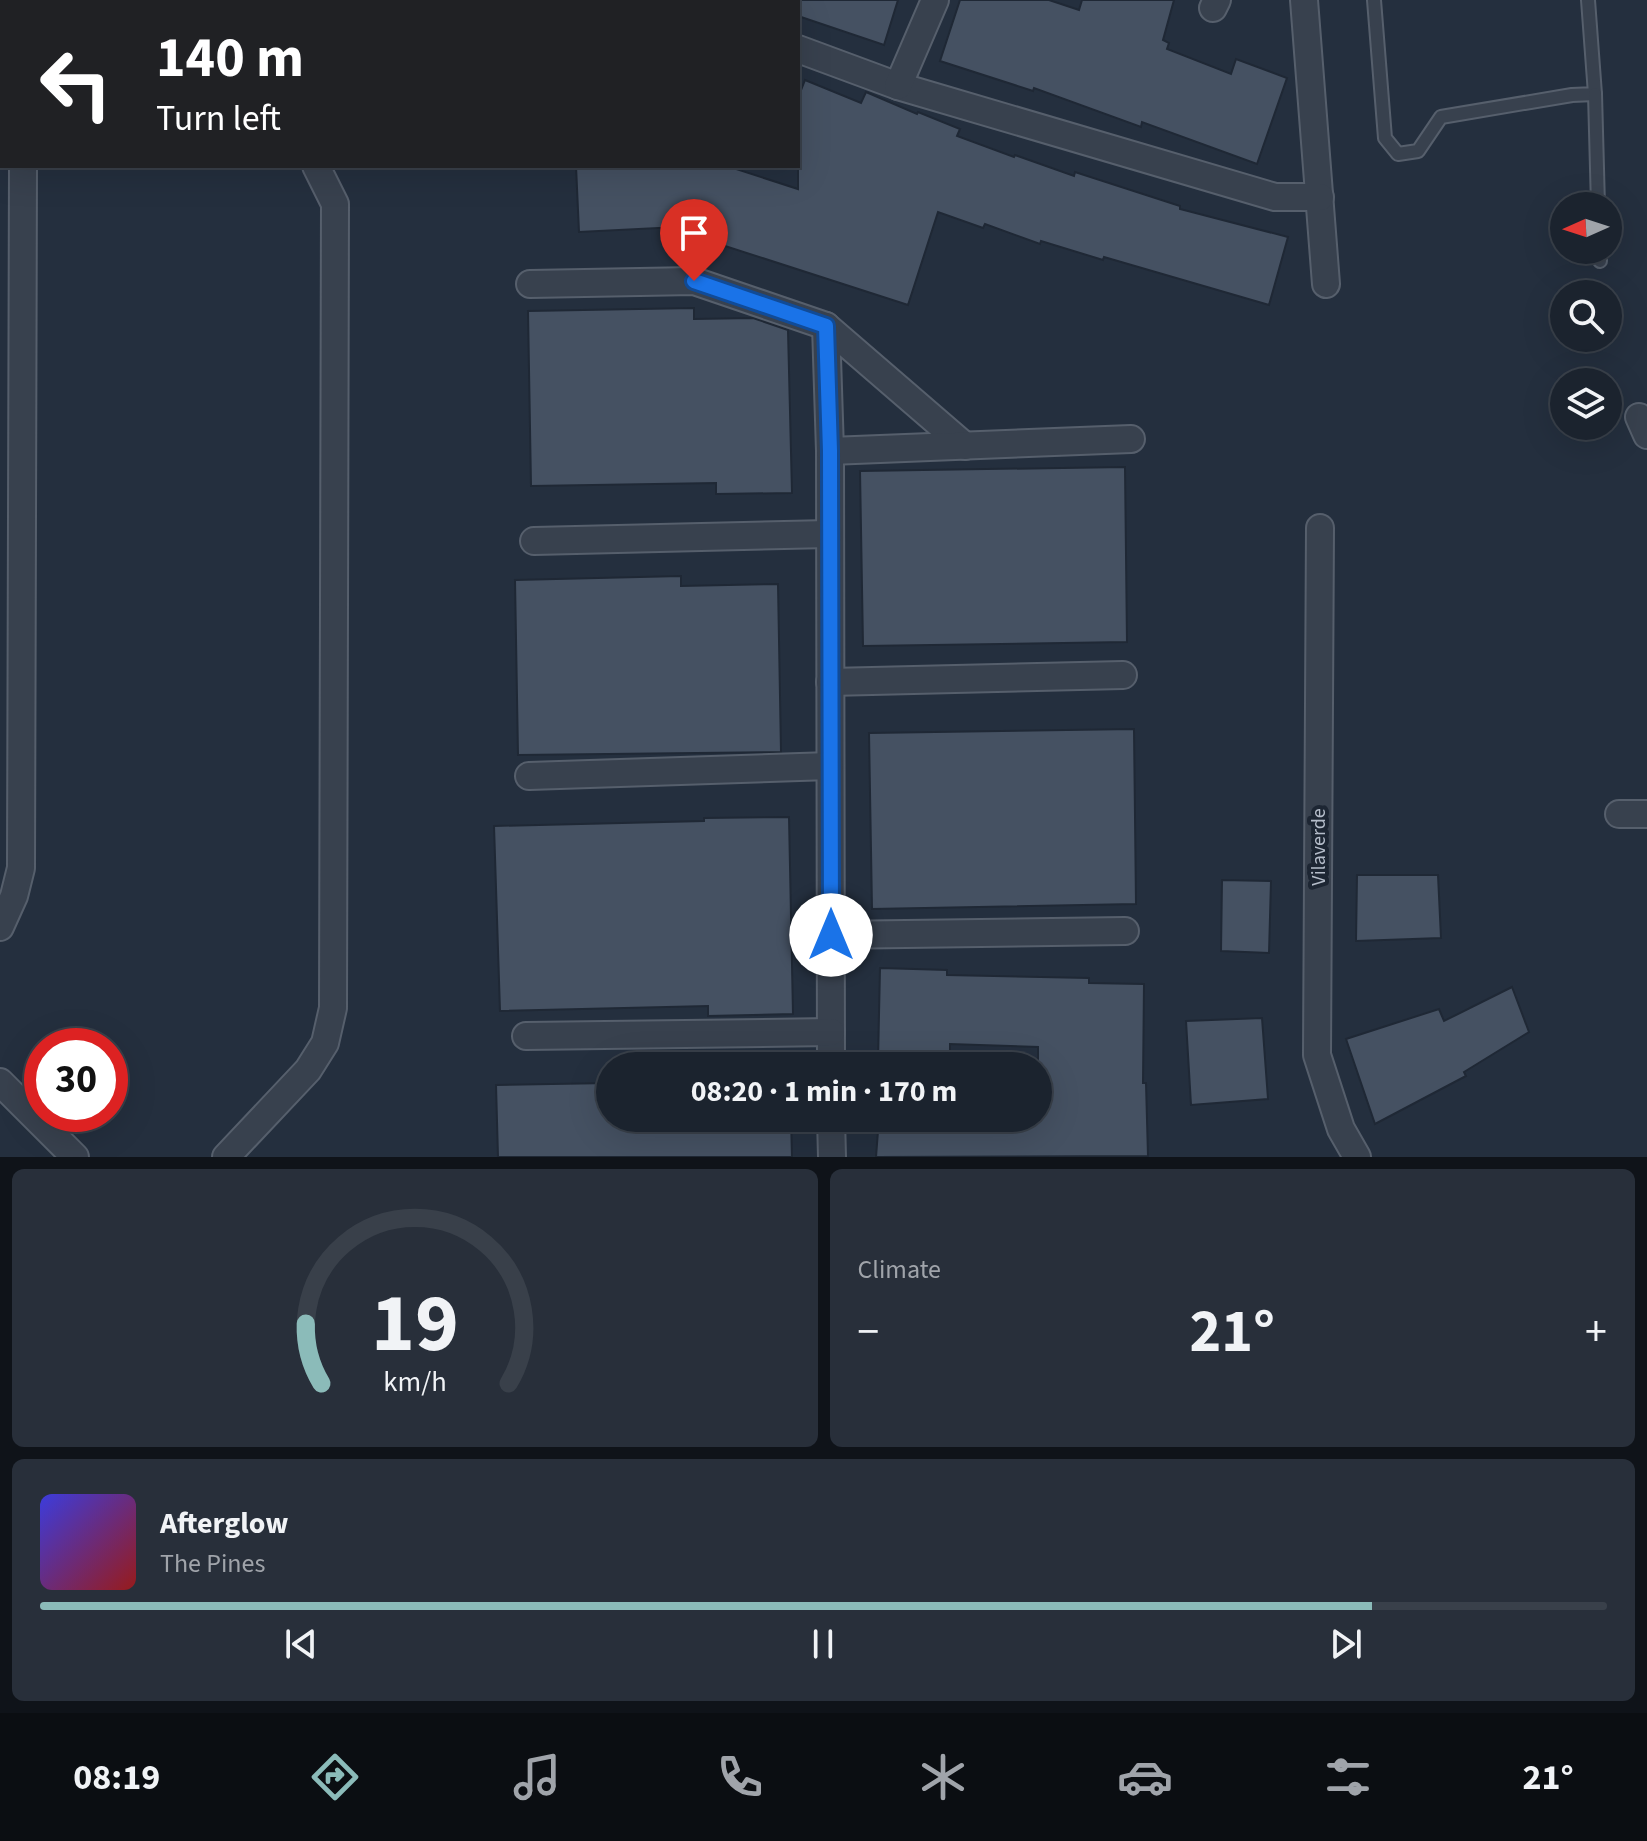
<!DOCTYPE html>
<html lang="en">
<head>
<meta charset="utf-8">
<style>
	body { margin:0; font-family:"Source Sans 3",sans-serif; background:#282f3a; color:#f1f3f6; height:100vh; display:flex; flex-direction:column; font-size:30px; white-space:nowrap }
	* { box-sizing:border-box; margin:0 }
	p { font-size:26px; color:#a0a4aa }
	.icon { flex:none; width:44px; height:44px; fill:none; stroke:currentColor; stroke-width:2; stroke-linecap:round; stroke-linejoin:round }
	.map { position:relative; height:1157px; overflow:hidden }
	.drawer { display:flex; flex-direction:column; gap:12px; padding:12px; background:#0f1319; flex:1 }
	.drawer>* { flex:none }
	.guide { position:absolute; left:0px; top:0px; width:800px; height:168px; box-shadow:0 8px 32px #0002,0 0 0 2px #39404a; background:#202124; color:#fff; overflow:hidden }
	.needle { width:52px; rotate:267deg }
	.fabs { position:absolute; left:1550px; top:192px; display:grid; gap:16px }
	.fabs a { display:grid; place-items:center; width:72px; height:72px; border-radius:50%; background:#1b232e; box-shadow:0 8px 32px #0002,0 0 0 2px #39404a; font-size:40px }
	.speed { position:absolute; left:24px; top:1028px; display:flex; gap:16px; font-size:40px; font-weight:700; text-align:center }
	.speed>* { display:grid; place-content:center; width:104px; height:104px; border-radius:50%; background:#1b232e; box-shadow:0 8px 32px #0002,0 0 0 2px #39404a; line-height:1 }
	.speed .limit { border:12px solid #d22; background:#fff; color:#111 }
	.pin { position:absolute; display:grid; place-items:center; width:68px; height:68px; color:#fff; margin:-82px -34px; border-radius:50% 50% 50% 0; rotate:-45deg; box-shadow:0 0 8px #0007 }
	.pin .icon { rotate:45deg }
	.me { position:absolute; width:88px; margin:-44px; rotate:0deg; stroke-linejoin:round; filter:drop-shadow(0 0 6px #0008) }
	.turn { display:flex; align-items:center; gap:28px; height:168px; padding:0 24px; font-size:36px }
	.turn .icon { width:104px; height:104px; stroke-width:2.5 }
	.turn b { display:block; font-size:56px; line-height:68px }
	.big { font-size:60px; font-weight:700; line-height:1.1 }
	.drawer .widget { flex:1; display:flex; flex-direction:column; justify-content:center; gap:12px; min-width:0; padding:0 28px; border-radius:12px; background:#282f3a }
	.drawer .dial { align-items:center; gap:0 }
	.dial svg { height:208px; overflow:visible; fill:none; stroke:#39404a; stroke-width:7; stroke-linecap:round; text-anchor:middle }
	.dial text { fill:#f1f3f6; stroke:none }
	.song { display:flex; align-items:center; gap:24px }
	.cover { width:96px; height:96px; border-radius:12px; background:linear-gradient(135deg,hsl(240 70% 55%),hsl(0 70% 35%)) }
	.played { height:8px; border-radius:4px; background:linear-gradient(90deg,#8bbbb9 85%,#39404a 85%) }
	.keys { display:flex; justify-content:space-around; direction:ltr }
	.heat { display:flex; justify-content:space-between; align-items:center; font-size:44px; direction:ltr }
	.drawer .tiles { flex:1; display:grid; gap:12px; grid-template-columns:1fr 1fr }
	.widget:last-child { grid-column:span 2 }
	.trip { position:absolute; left:596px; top:1052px; width:456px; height:80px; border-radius:40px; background:#1b232e; box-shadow:0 8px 32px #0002,0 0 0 2px #39404a; font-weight:700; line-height:80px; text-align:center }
	.tab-bar { display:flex; height:128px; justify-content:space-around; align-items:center; background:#0b0e12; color:#a0a4aa }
	.tab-bar .icon { width:56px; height:56px }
	.tab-bar .selected { color:#8bbbb9 }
	.tab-bar b { font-size:36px; color:#f1f3f6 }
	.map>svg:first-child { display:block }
</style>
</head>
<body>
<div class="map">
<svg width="1647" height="1157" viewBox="0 0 1647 1157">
	<rect width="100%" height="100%" fill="#242f3e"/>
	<g fill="#455162" stroke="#1f2835" stroke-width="2">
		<path d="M763,0h135l-14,45 -86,-29v-14h-35z"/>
		<path d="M960,0h89l30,10 3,-10h92l-11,40 6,3 -2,6 64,25 5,-15 51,19 -30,86 -115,-42 -1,5 -107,-39 -1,3 -93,-30z"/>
		<path d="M805,80l56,23 5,-11 51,22 1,-2 42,17 -3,7 57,21 1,-2 59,21 1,-4 105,34v3l108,28 -19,68 -165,-48 -1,3 -62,-19 -1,3 -55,-20 -2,4 -45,-16 -30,93 -214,-69 3,-10 -118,6 -3,-66h151l71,23v-91z"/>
		<path d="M694,308v11l59,-1 35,12 4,163 -76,1v-11l-185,3 -3,-175z"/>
		<path d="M1125,467l2,175 -264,4 -3,-175z"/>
		<path d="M681,576v10l97,-2 3,168 -263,3 -3,-175z"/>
		<path d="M1134,729l2,175 -264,5 -3,-176z"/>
		<path d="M789,817l4,197 -85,2v-10l-208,5 -6,-185 210,-5v-3z"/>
		<path d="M1357,875h81l3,63 -85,3z"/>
		<path d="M1222,880l49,1 -2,72 -48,-2z"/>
		<path d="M880,968l67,2v5l142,3v5l55,1 -1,99h3l2,73 -272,1 3,-39h159v-71l-88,-3v19l-72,-2z"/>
		<path d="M1512,987l17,45 -65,40 2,4 -91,48 -29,-85 93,-30 5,12z"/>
		<path d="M1262,1018l6,81 -77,6 -5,-84z"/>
		<path d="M610,1083v35h181l1,39h-294l-2,-72z"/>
	</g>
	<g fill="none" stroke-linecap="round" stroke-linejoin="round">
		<g stroke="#565f6c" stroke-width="16">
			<g id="service">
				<path d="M1374,0l11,138 13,16 20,-3 23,-34 131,-22 23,-1 -7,-94"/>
				<path d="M1595,94l3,112"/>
				<path d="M1599,250l1,11"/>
			</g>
		</g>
		<g stroke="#565f6c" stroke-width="30">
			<g id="minor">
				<path d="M667,0l5,2"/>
				<path d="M1304,0l22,284"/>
				<path d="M1213,8l4,-8"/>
				<path d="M0,15h2"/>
				<path d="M798,49l100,37 377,111h45"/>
				<path d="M898,86l37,-86"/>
				<path d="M530,284l164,-3 132,45 139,120"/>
				<path d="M826,326l4,125 1,615"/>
				<path d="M1639,417l8,18"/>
				<path d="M830,451l301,-12"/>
				<path d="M1320,528l-3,527 24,74 16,28"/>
				<path d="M534,541l295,-7"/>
				<path d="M830,682l293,-7"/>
				<path d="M529,776l301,-10"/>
				<path d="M1619,814h28"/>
				<path d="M0,927l14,-31 7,-28 2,-702"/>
				<path d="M831,935l294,-4"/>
				<path d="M526,1036l305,-4"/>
				<path d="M0,1082l75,75"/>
				<path d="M831,1118l1,39"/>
				<path d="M226,1157l82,-87 17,-27 8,-35 2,-804 -19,-38"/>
			</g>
		</g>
		<use href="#service" stroke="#38414e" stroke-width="12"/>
		<use href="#minor" stroke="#38414e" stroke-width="26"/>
	</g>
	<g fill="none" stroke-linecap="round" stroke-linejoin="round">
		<g stroke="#114b97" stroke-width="20">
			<path id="route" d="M694,281l132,45 4,125 1,484"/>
		</g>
		<use href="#route" stroke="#1a73e8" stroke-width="14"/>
	</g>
	<g text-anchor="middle" stroke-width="8" stroke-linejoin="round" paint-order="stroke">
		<g font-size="20" fill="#b4bcc9" stroke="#1d2633">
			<text transform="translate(1318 847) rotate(-90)" y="7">Vilaverde</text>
		</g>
	</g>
</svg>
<div class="fabs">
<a><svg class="needle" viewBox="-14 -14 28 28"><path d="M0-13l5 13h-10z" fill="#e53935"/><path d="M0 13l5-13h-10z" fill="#a0a4aa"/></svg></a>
<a><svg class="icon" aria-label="search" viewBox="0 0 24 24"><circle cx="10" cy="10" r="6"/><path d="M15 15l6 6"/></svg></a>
<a><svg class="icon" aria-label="layers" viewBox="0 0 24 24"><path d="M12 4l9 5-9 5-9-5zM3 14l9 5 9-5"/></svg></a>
</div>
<div class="speed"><div class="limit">30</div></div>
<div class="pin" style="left:694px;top:281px;background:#d93025"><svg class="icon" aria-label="arrive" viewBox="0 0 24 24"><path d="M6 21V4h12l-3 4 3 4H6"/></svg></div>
<svg class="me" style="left:831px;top:935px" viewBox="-20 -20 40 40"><circle r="19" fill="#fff"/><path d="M0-13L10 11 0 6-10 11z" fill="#1a73e8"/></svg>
<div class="trip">08:20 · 1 min · 170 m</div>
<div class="guide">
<div class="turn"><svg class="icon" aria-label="left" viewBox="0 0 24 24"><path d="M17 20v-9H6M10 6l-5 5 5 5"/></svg><div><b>140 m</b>Turn left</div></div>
</div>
</div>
<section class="drawer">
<div class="tiles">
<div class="widget dial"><svg viewBox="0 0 100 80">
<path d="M14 69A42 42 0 1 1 86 69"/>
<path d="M14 69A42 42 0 0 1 8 46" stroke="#8bbbb9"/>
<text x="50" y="56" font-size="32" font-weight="700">19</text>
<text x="50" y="72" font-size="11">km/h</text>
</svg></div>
<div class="widget"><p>Climate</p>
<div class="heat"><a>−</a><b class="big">21°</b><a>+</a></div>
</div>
<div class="widget">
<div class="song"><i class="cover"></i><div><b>Afterglow</b><p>The Pines</p></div></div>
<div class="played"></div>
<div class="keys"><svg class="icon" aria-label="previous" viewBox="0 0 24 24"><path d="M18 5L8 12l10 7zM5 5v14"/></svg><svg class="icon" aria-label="pause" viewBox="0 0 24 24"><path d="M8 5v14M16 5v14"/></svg><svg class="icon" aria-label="next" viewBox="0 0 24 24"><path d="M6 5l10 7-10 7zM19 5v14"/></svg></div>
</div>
</div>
</section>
<nav class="tab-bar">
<b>08:19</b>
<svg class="icon selected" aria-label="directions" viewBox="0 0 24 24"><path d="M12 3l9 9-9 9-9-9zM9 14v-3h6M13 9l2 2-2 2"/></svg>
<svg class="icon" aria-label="music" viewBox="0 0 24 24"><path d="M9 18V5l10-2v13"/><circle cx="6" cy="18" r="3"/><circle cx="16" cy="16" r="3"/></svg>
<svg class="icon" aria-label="phone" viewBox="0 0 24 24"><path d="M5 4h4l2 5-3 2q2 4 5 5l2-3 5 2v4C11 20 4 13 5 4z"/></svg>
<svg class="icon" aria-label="climate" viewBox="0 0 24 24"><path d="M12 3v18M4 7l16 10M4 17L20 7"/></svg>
<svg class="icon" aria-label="car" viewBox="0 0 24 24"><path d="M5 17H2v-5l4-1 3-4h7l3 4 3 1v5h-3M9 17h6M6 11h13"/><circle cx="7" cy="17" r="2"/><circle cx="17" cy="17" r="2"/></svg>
<svg class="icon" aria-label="filters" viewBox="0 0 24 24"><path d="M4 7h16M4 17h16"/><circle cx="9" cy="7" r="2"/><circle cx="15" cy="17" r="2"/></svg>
<b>21°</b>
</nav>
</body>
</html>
